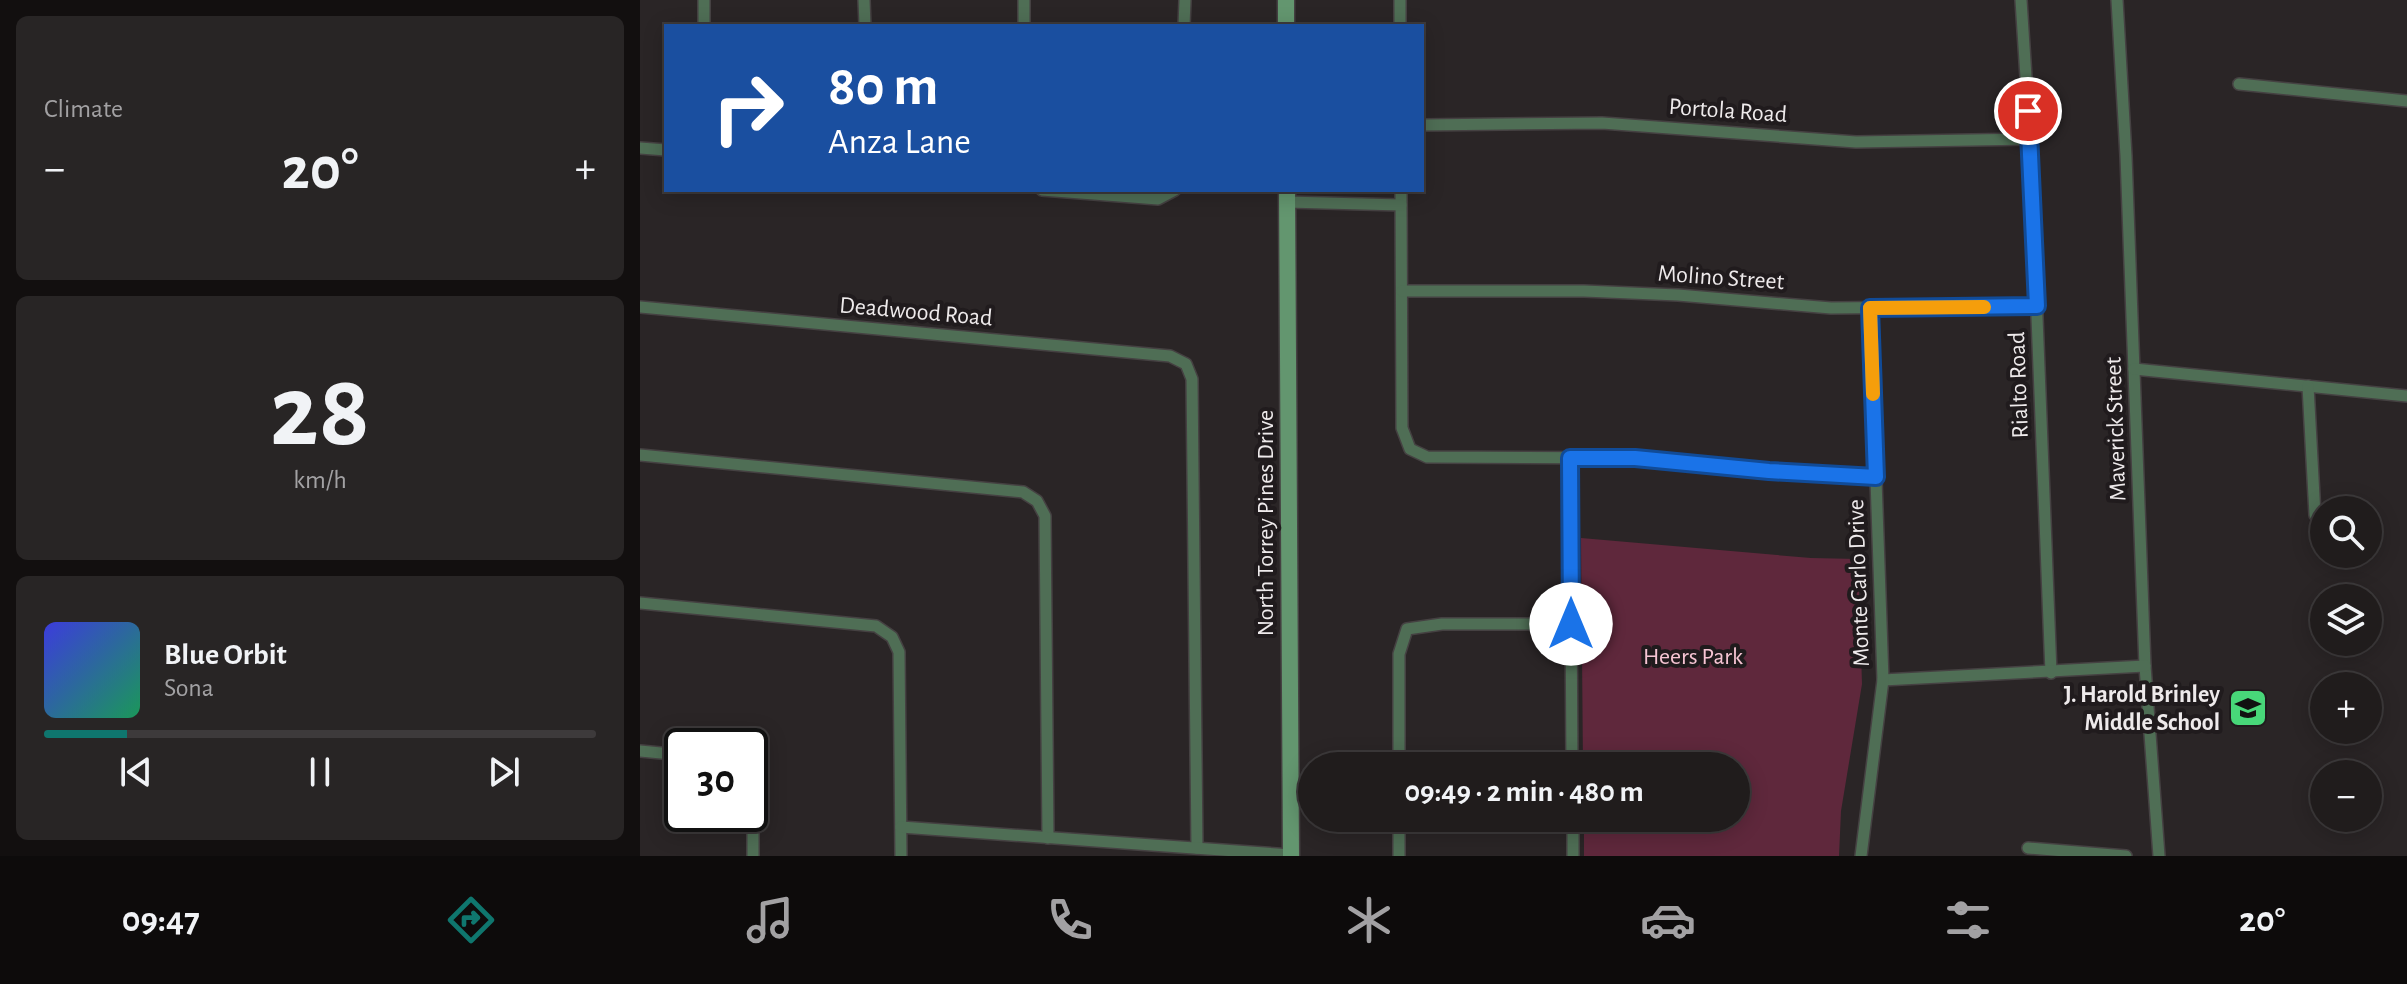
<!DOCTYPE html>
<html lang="en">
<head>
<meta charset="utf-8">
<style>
	body { margin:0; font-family:"Alegreya Sans",sans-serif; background:#282525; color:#f1f3f6; height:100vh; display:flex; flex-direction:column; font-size:30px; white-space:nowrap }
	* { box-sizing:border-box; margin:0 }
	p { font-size:26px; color:#a2a1a3 }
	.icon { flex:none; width:44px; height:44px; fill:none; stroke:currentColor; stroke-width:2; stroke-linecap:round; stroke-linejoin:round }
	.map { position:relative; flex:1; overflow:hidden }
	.sheet { display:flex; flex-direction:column; gap:16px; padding:16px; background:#120f0f; width:640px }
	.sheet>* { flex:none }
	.guide { position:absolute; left:24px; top:24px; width:760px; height:168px; border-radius:0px; box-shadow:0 4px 20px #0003,0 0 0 2px #3d3a3b; background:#1a4fa0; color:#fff; overflow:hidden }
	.tools { position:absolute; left:1670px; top:496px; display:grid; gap:16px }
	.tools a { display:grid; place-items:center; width:72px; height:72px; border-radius:50%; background:#201c1c; box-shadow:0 4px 20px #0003,0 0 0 2px #3d3a3b; font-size:40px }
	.speed { position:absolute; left:24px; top:728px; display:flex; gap:16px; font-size:40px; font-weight:700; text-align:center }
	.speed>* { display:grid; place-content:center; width:104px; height:104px; border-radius:50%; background:#201c1c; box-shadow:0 4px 20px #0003,0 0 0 2px #3d3a3b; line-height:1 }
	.speed .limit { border:4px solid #111; border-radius:12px; background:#fff; color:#111 }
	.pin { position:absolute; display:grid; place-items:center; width:68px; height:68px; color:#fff; margin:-34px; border:4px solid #fff; border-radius:50%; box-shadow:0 2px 8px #0007 }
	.me { position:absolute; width:88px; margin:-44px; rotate:0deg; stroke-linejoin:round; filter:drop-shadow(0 0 6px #0008) }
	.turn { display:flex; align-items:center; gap:28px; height:168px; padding:0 32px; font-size:36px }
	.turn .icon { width:104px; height:104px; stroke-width:2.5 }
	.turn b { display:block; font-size:56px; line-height:68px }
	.big { font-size:60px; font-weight:700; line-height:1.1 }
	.sheet .widget { flex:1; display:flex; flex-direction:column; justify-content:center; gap:12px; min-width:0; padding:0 28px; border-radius:12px; background:#282525 }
	.sheet .dial { align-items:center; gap:0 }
	.dial b { font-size:104px; line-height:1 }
	.song { display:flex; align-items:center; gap:24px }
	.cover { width:96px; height:96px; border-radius:12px; background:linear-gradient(135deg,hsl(240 70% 55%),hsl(150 70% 35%)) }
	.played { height:8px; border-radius:4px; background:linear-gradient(90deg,#0f766e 15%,#3d3a3b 15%) }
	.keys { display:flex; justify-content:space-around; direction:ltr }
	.heat { display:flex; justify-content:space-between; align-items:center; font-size:44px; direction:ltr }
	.trip { position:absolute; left:658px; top:752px; width:452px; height:80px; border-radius:40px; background:#201c1c; box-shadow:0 4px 20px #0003,0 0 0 2px #3d3a3b; font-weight:700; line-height:80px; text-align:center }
	.tabs { display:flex; height:128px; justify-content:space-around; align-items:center; background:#0d0b0b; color:#a2a1a3 }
	.tabs .icon { width:56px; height:56px }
	.tabs .on { color:#0f766e }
	.tabs b { font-size:36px; color:#f1f3f6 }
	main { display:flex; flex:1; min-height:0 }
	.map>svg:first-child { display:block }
</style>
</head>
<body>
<main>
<section class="sheet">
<div class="widget"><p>Climate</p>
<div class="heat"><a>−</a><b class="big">20°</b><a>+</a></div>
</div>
<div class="widget dial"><b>28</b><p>km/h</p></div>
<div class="widget">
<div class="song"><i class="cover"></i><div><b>Blue Orbit</b><p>Sona</p></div></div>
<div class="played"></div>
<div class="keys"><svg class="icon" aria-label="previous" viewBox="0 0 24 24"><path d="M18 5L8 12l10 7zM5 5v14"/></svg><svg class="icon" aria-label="pause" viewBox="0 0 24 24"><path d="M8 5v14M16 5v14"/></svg><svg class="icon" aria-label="next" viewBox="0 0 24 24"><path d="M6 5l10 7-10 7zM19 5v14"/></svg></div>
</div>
</section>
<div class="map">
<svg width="1767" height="856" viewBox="0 0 1767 856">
	<rect width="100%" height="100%" fill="#2a2526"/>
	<path fill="#5f283c" d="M941,538l230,20 47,1 4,125 -21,127 -2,45h-255v-38h152v-52h-153z"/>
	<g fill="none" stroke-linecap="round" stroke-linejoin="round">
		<g stroke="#454142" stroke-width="14">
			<g id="minor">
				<path d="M64,0v26"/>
				<path d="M224,0l1,26"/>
				<path d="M384,0v26"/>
				<path d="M760,0v26"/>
				<path d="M1381,0l9,139 21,534"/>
				<path d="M1477,0l9,156 19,510 14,190"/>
				<path d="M544,26l1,-26"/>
				<path d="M1599,84l168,17"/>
				<path d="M782,125l180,-2 254,19 174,-3"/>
				<path d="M0,148l26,2"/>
				<path d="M402,190l116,9 17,-9"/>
				<path d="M761,190l1,238 8,21 17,8 208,1 134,13 107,6"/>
				<path d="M647,202l114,3"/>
				<path d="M762,291h182l94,4 153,13 206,-2"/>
				<path d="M0,307l530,49 16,8 6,15 5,469"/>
				<path d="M1494,369l273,27"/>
				<path d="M1668,386l7,129"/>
				<path d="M0,455l383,37 14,9 8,15 3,322"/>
				<path d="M930,458l2,308"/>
				<path d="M0,603l236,23 16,11 7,15 2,204"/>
				<path d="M1243,680l262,-14"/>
				<path d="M0,751l42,4"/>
				<path d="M759,766v-112l8,-25 35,-5h129"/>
				<path d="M110,781l3,20v55"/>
				<path d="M759,818v38"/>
				<path d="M933,818v38"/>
				<path d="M261,827l390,28"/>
				<path d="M1388,848l98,8"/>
				<path d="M1221,856l22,-176 -13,-372"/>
			</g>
		</g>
		<g stroke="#454142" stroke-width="19">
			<g id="secondary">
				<path d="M646,0v26"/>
				<path d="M647,190l4,666"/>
			</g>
		</g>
		<use href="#minor" stroke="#4f6e55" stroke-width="11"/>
		<use href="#secondary" stroke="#63966f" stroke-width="16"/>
	</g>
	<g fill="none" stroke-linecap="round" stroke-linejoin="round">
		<g stroke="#114b97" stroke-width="20">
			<path id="route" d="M931,624l-1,-166h65l134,13 107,6 -6,-169 167,-2 -9,-195"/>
		</g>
		<use href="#route" stroke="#1a73e8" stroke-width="14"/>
		<path stroke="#f59e0b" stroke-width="14" d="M1233,394l-3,-86 114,-1"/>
	</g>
	<defs>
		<g id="school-square" transform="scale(2)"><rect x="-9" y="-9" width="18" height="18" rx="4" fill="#48d779" stroke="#201b1d"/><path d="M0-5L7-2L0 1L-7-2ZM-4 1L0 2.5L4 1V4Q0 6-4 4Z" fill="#111"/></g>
	</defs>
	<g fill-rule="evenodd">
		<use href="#school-square" x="1608" y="708"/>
	</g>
	<g text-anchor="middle" stroke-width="8" stroke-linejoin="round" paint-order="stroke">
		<g font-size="24" fill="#eeeaeb" stroke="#201b1d">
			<text transform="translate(1088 110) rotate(4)" y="8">Portola Road</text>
			<text transform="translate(1081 277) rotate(4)" y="8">Molino Street</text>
			<text transform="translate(276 311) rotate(5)" y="8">Deadwood Road</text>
			<text transform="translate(1378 385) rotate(-92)" y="8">Rialto Road</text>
			<text transform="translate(1475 429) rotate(-92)" y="8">Maverick Street</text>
			<text transform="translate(625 523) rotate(-90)" y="8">North Torrey Pines Drive</text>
			<text transform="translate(1218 583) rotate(-92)" y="8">Monte Carlo Drive</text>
		</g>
		<g font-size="24" fill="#f7c5d4" stroke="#201b1d">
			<text x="1053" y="664">Heers Park</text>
		</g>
		<g font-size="24" font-weight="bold" fill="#eeeaeb" stroke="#201b1d" text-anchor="end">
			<text x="1580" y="702">J. Harold Brinley<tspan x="1580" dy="28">Middle School</tspan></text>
		</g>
	</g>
</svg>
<div class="tools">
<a><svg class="icon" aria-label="search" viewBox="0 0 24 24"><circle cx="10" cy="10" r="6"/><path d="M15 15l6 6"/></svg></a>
<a><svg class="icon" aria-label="layers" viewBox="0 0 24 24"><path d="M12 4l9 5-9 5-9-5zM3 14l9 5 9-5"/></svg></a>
<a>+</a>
<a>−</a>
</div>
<div class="speed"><div class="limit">30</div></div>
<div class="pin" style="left:1388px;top:111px;background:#d93025"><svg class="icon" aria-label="arrive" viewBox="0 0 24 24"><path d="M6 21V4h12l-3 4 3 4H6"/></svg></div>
<svg class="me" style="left:931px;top:624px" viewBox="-20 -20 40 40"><circle r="19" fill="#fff"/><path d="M0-13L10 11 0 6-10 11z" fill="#1a73e8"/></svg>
<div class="trip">09:49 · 2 min · 480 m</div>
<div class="guide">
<div class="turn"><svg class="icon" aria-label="right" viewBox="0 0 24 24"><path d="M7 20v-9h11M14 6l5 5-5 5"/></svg><div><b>80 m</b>Anza Lane</div></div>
</div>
</div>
</main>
<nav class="tabs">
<b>09:47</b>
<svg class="icon on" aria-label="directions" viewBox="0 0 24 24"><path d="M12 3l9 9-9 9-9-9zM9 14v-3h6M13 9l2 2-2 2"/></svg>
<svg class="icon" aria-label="music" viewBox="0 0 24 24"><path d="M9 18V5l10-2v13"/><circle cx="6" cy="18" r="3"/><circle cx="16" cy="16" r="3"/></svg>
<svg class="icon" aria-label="phone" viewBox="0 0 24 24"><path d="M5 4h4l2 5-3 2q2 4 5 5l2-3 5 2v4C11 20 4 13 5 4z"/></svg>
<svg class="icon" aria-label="climate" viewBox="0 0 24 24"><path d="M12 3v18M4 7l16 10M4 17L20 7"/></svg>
<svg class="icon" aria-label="car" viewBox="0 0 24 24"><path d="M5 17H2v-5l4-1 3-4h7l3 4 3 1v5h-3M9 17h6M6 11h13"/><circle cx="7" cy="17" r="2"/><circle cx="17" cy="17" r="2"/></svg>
<svg class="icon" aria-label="filters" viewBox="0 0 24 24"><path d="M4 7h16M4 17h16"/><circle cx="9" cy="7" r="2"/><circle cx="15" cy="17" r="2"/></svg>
<b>20°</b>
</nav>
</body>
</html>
